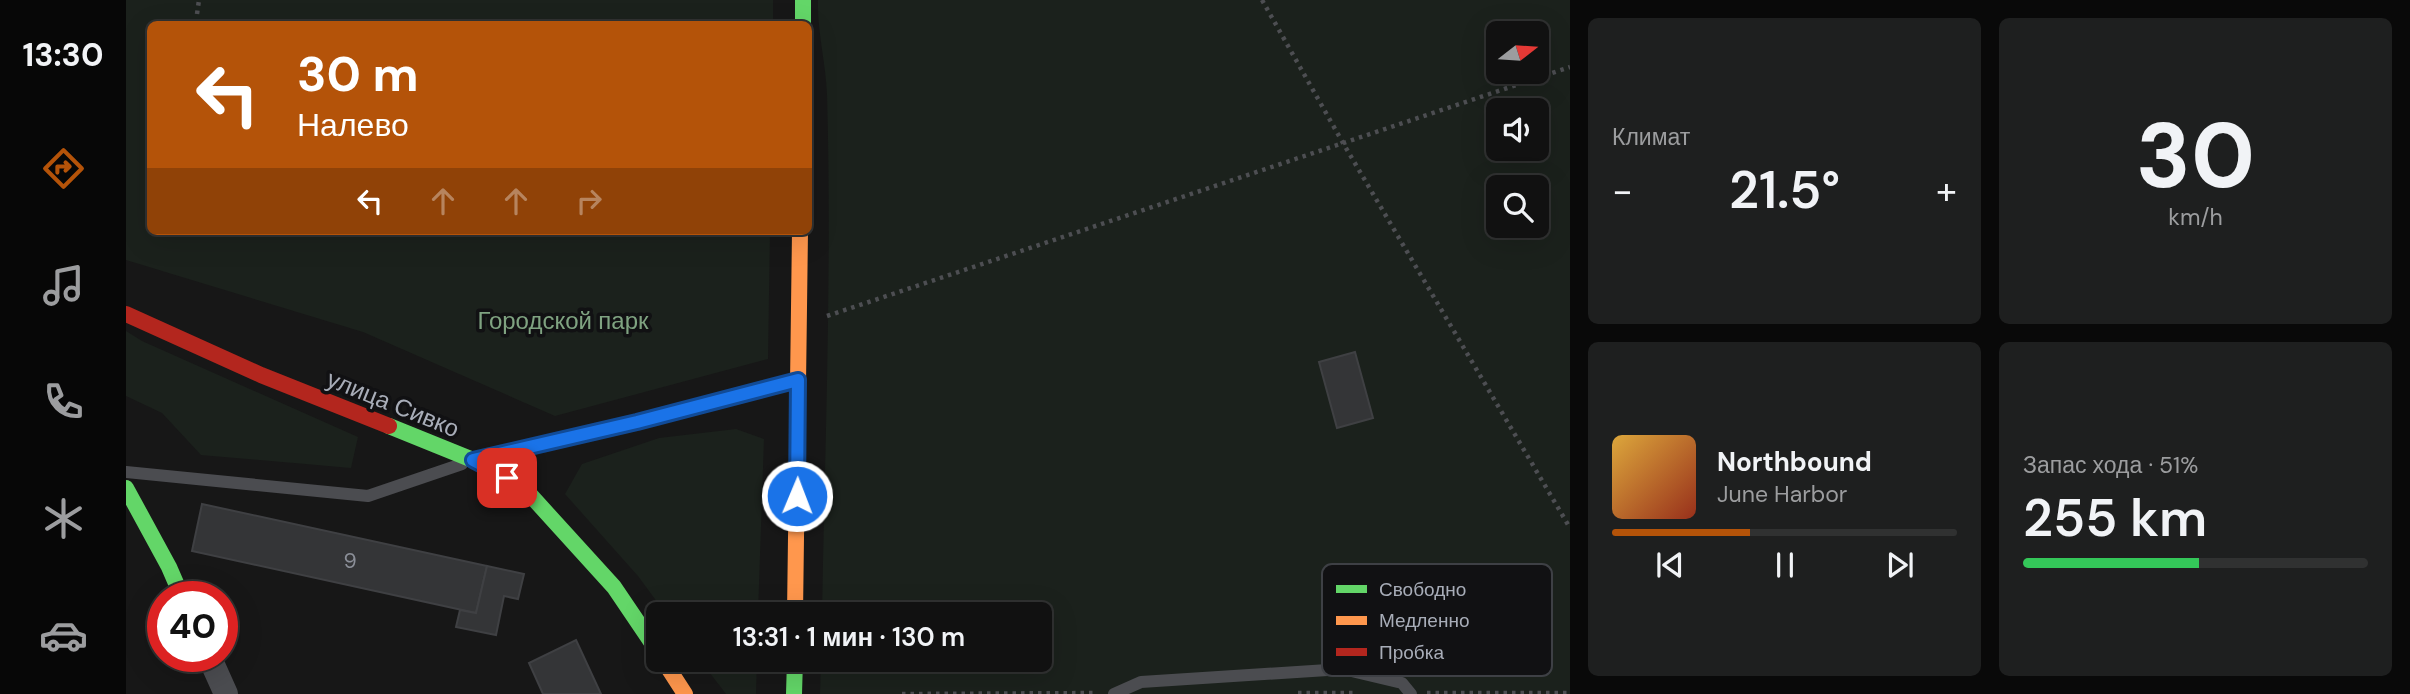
<!DOCTYPE html>
<html lang="ru">
<head>
<meta charset="utf-8">
<style>
	body { margin:0; font-family:"DM Sans",sans-serif; background:#1e1f1f; color:#f1f3f6; height:100vh; display:flex; flex-direction:column; font-size:26px; white-space:nowrap }
	* { box-sizing:border-box; margin:0 }
	p { font-size:23px; color:#9c9d9f }
	.icon { flex:none; width:38px; height:38px; fill:none; stroke:currentColor; stroke-width:2; stroke-linecap:round; stroke-linejoin:round }
	.map { position:relative; flex:1; overflow:hidden }
	.details { display:flex; flex-direction:column; gap:18px; padding:18px; background:#090909; width:840px }
	.details>* { flex:none }
	.guide { position:absolute; left:21px; top:21px; width:665px; height:214px; border-radius:10px; box-shadow:0 7px 28px #0002,0 0 0 2px #303131; background:#b45309; color:#fff; overflow:hidden }
	.needle { width:46px; rotate:73deg }
	.buttons { position:absolute; left:1360px; top:21px; display:grid; gap:14px }
	.buttons a { display:grid; place-items:center; width:63px; height:63px; border-radius:10px; background:#111; box-shadow:0 7px 28px #0002,0 0 0 2px #303131; font-size:35px }
	.speed { position:absolute; left:21px; top:581px; display:flex; gap:14px; font-size:35px; font-weight:700; text-align:center }
	.speed>* { display:grid; place-content:center; width:91px; height:91px; border-radius:50%; background:#111; box-shadow:0 7px 28px #0002,0 0 0 2px #303131; line-height:1 }
	.speed .limit { border:10px solid #d22; background:#fff; color:#111 }
	.pin { position:absolute; display:grid; place-items:center; width:60px; height:60px; color:#fff; margin:-30px; border-radius:14px; box-shadow:0 4px 10px #0006 }
	.me { position:absolute; width:77px; margin:-38px; rotate:1deg; stroke-linejoin:round; filter:drop-shadow(0 0 5px #0008) }
	.turn { display:flex; align-items:center; gap:24px; height:147px; padding:0 35px; font-size:32px }
	.turn .icon { width:91px; height:91px; stroke-width:2.5 }
	.turn b { display:block; font-size:49px; line-height:60px }
	.lanes { display:flex; align-items:center; height:66px; padding:0 35px; background:#0003; justify-content:center; gap:35px; direction:ltr }
	.lanes .off { opacity:.35 }
	.big { font-size:52px; font-weight:600; line-height:1.1 }
	.details .card { flex:1; display:flex; flex-direction:column; justify-content:center; gap:10px; min-width:0; padding:0 24px; border-radius:10px; background:#1e1f1f }
	.details .dial { align-items:center; gap:0 }
	.dial b { font-size:91px; line-height:1 }
	.song { display:flex; align-items:center; gap:21px }
	.cover { width:84px; height:84px; border-radius:10px; background:linear-gradient(135deg,hsl(40 70% 55%),hsl(10 70% 35%)) }
	.played { height:7px; border-radius:4px; background:linear-gradient(90deg,#b45309 40%,#303131 40%) }
	.keys { display:flex; justify-content:space-around; direction:ltr }
	.heat { display:flex; justify-content:space-between; align-items:center; font-size:38px; direction:ltr }
	.charge { height:10px; border-radius:5px; background:linear-gradient(90deg,#34c759 51%,#303131 0) }
	.details .tiles { flex:1; display:grid; gap:18px; grid-template-columns:repeat(2,1fr) }
	.trip { position:absolute; left:520px; top:602px; width:406px; height:70px; border-radius:10px; background:#111; box-shadow:0 7px 28px #0002,0 0 0 2px #303131; font-weight:600; line-height:70px; text-align:center }
	main { display:flex; flex:1; min-height:0 }
	.tabs { display:flex; flex-direction:column; width:126px; justify-content:space-around; align-items:center; background:#070707; color:#9c9d9f }
	.tabs .icon { width:49px; height:49px }
	.tabs .on { color:#b45309 }
	.tabs b { font-size:32px; color:#f1f3f6 }
	.map>svg:first-child { display:block }
</style>
</head>
<body>
<main>
<nav class="tabs">
<b>13:30</b>
<svg class="icon on" aria-label="directions" viewBox="0 0 24 24"><path d="M12 3l9 9-9 9-9-9zM9 14v-3h6M13 9l2 2-2 2"/></svg>
<svg class="icon" aria-label="music" viewBox="0 0 24 24"><path d="M9 18V5l10-2v13"/><circle cx="6" cy="18" r="3"/><circle cx="16" cy="16" r="3"/></svg>
<svg class="icon" aria-label="phone" viewBox="0 0 24 24"><path d="M5 4h4l2 5-3 2q2 4 5 5l2-3 5 2v4C11 20 4 13 5 4z"/></svg>
<svg class="icon" aria-label="climate" viewBox="0 0 24 24"><path d="M12 3v18M4 7l16 10M4 17L20 7"/></svg>
<svg class="icon" aria-label="car" viewBox="0 0 24 24"><path d="M5 17H2v-5l4-1 3-4h7l3 4 3 1v5h-3M9 17h6M6 11h13"/><circle cx="7" cy="17" r="2"/><circle cx="17" cy="17" r="2"/></svg>
</nav>
<div class="map">
<svg width="1444" height="694" viewBox="0 0 1444 694">
	<rect width="100%" height="100%" fill="#171717"/>
	<g fill="#1b211c" fill-rule="evenodd">
		<path d="M0,0h647v24h-623v207h620l-2,128 -213,57 -192,-84 -237,-72z"/>
		<path d="M692,0h752v694h-750l1,-34h219v-46h-218c3,-173 10,-346 5,-519 -1,-32 -10,-63 -9,-95zM1372,33h38v39h-38zM1372,110h38v39h-38zM1372,187h38v39h-38z"/>
		<path d="M0,331l16,10 216,96 -7,31 -150,-13 -39,-42 -36,-17z"/>
		<path d="M610,429l28,10 -6,175h-92l-28,-38 -73,-82 17,-30 77,-26z"/>
		<path d="M574,660h57l-1,34h-30z"/>
	</g>
	<g fill="#343537" stroke="#3f4043" stroke-width="2">
		<path d="M1229,352l18,66 -36,10 -18,-66z"/>
		<path d="M76,504l285,62 -11,47 -284,-62z"/>
		<path d="M361,566l37,8 -6,25 -14,-3 -8,39 -40,-8 4,-17 16,3z"/>
		<path d="M450,640l25,54h-58l-14,-31z"/>
	</g>
	<g fill="none" stroke-linecap="round" stroke-linejoin="round">
		<g stroke="#4d4e52" stroke-width="4.5" stroke-dasharray="3.5 5" stroke-linecap="butt">
			<path d="M1136,0l81,143 227,385"/>
			<path d="M71,14l2,-14"/>
			<path d="M701,316l743,-249"/>
			<path d="M1172,693h58"/>
			<path d="M1301,693h143"/>
			<path d="M776,694l195,-1"/>
		</g>
		<g stroke="#4b4c50" stroke-width="12">
			<path d="M0,472l242,24 94,-32"/>
			<path d="M988,694l27,-12 202,-13 59,14 9,11"/>
		</g>
		<path stroke="#4b4c50" stroke-width="24" d="M83,656l17,38"/>
		<g stroke="#63d668" stroke-width="16">
			<path d="M677,0v24"/>
			<path d="M263,426l84,34 51,28 90,99 44,65"/>
			<path d="M0,488l43,79 13,30"/>
			<path d="M668,694l1,-34"/>
		</g>
		<g stroke="#ff974d" stroke-width="16">
			<path d="M347,460l164,-38 161,-42"/>
			<path d="M669,614l5,-383"/>
			<path d="M537,660l22,34"/>
		</g>
		<path stroke="#b3261e" stroke-width="16" d="M0,314l135,61 128,51"/>
	</g>
	<g fill="none" stroke-linecap="round" stroke-linejoin="round">
		<g stroke="#114b97" stroke-width="18">
			<path id="route" d="M381,478l-34,-18 164,-38 161,-42 -1,116"/>
		</g>
		<use href="#route" stroke="#1a73e8" stroke-width="12"/>
	</g>
	<g text-anchor="middle" stroke-width="7" stroke-linejoin="round" paint-order="stroke">
		<g font-size="21" fill="#8b8f98">
			<text x="224" y="568">9</text>
		</g>
		<g font-size="24" fill="#7fa381" stroke="#111113">
			<text x="437" y="329">Городской парк</text>
		</g>
		<g font-size="24" fill="#a8adb8" stroke="#111113">
			<text transform="translate(267 404) rotate(22)" y="8">улица Сивко</text>
		</g>
	</g>
	<rect x="1196" y="564" width="230" height="112" rx="10" fill="#111113" stroke="#3e4045" stroke-width="2"/>
	<rect x="1210" y="585" width="31" height="8" fill="#63d668"/>
	<rect x="1210" y="616" width="31" height="9" fill="#ff974d"/>
	<rect x="1210" y="648" width="31" height="8" fill="#b3261e"/>
	<g font-size="19" fill="#a8adb8">
		<text x="1253" y="596">Свободно</text>
		<text x="1253" y="627">Медленно</text>
		<text x="1253" y="659">Пробка</text>
	</g>
</svg>
<div class="buttons">
<a><svg class="needle" viewBox="-14 -14 28 28"><path d="M0-13l5 13h-10z" fill="#e53935"/><path d="M0 13l5-13h-10z" fill="#9c9d9f"/></svg></a>
<a><svg class="icon" aria-label="sound" viewBox="0 0 24 24"><path d="M4 9h4l5-4v14l-5-4H4zM17 9q2 3 0 6"/></svg></a>
<a><svg class="icon" aria-label="search" viewBox="0 0 24 24"><circle cx="10" cy="10" r="6"/><path d="M15 15l6 6"/></svg></a>
</div>
<div class="speed"><div class="limit">40</div></div>
<div class="pin" style="left:381px;top:478px;background:#d93025"><svg class="icon" aria-label="arrive" viewBox="0 0 24 24"><path d="M6 21V4h12l-3 4 3 4H6"/></svg></div>
<svg class="me" style="left:671px;top:496px" viewBox="-20 -20 40 40"><circle r="17" fill="#1a73e8" stroke="#fff" stroke-width="3"/><path d="M0-11L8 9 0 5-8 9z" fill="#fff"/></svg>
<div class="trip">13:31 · 1 мин · 130 m</div>
<div class="guide">
<div class="turn"><svg class="icon" aria-label="left" viewBox="0 0 24 24"><path d="M17 20v-9H6M10 6l-5 5 5 5"/></svg><div><b>30 m</b>Налево</div></div>
<div class="lanes"><svg class="icon" aria-label="left" viewBox="0 0 24 24"><path d="M17 20v-9H6M10 6l-5 5 5 5"/></svg><svg class="icon off" aria-label="ahead" viewBox="0 0 24 24"><path d="M12 20V5M6 11l6-6 6 6"/></svg><svg class="icon off" aria-label="ahead" viewBox="0 0 24 24"><path d="M12 20V5M6 11l6-6 6 6"/></svg><svg class="icon off" aria-label="right" viewBox="0 0 24 24"><path d="M7 20v-9h11M14 6l5 5-5 5"/></svg></div>
</div>
</div>
<section class="details">
<div class="tiles">
<div class="card"><p>Климат</p>
<div class="heat"><a>−</a><b class="big">21.5°</b><a>+</a></div>
</div>
<div class="card dial"><b>30</b><p>km/h</p></div>
<div class="card">
<div class="song"><i class="cover"></i><div><b>Northbound</b><p>June Harbor</p></div></div>
<div class="played"></div>
<div class="keys"><svg class="icon" aria-label="previous" viewBox="0 0 24 24"><path d="M18 5L8 12l10 7zM5 5v14"/></svg><svg class="icon" aria-label="pause" viewBox="0 0 24 24"><path d="M8 5v14M16 5v14"/></svg><svg class="icon" aria-label="next" viewBox="0 0 24 24"><path d="M6 5l10 7-10 7zM19 5v14"/></svg></div>
</div>
<div class="card"><p>Запас хода · 51%</p><b class="big">255 km</b><div class="charge"></div></div>
</div>
</section>
</main>
</body>
</html>
